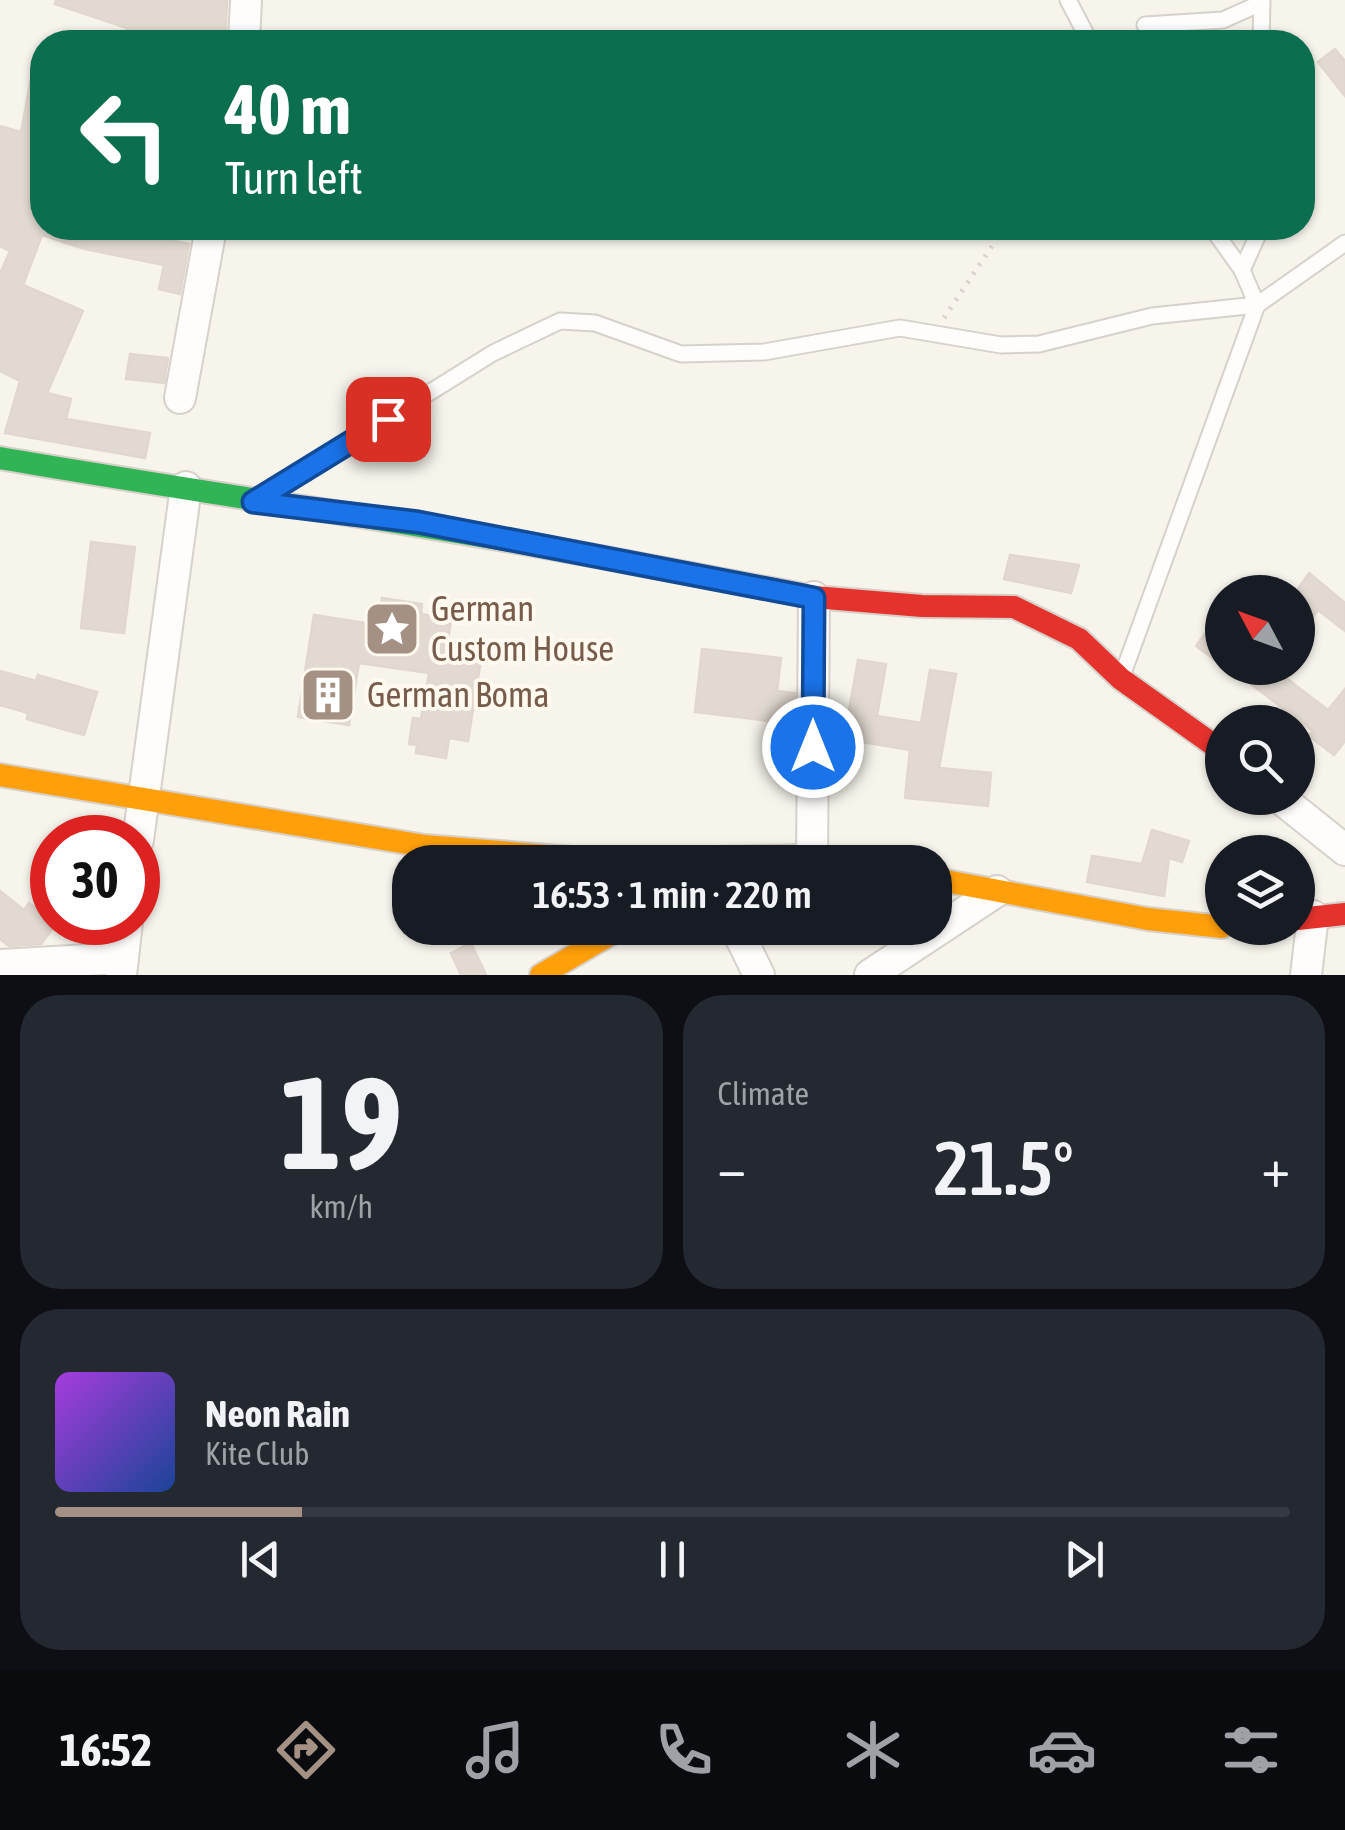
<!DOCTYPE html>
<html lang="en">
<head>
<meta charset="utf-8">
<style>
	body { margin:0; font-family:"Asap Condensed",sans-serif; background:#242831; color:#f1f3f6; height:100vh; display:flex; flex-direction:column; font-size:38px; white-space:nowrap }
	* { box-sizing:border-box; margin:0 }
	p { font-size:32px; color:#9ea1a6 }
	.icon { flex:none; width:55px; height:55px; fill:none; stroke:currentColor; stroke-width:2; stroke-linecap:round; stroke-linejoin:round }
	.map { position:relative; height:975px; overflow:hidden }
	.sheet { display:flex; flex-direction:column; gap:20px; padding:20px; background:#0d0f14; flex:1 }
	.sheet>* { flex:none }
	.hud { position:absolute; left:30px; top:30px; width:1285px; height:210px; border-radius:40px; box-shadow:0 2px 8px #0004; background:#0b6e4f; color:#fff; overflow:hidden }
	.needle { width:65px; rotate:311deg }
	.buttons { position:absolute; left:1205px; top:575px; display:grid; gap:20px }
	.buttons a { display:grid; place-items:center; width:110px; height:110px; border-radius:50%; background:#171b24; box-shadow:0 2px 8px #0004; font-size:50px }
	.speed { position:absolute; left:30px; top:815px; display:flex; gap:20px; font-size:50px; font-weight:700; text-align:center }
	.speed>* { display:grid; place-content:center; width:130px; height:130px; border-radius:50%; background:#171b24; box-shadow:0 2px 8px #0004; line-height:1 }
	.speed .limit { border:15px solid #d22; background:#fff; color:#111 }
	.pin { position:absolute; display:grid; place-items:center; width:85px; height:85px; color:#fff; margin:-42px; border-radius:20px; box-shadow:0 5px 15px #0006 }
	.me { position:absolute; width:110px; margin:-55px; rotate:0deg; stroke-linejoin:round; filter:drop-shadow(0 0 8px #0008) }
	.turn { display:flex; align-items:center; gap:35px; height:210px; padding:0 30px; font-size:45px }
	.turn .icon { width:130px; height:130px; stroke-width:2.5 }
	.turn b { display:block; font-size:70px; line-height:85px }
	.big { font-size:75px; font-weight:600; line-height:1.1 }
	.sheet .widget { flex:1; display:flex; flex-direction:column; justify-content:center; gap:15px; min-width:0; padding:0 35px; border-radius:40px; background:#242831 }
	.sheet .dial { align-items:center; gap:0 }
	.dial b { font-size:130px; line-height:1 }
	.song { display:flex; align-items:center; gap:30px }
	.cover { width:120px; height:120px; border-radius:15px; background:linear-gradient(135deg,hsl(280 70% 55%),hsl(220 70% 35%)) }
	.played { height:10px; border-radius:5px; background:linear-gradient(90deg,#a49184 20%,#363941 20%) }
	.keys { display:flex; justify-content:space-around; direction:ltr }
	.heat { display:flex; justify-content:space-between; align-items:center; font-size:55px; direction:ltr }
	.sheet .tiles { flex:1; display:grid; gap:20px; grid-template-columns:1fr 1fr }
	.widget:last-child { grid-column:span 2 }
	.trip { position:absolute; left:392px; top:845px; width:560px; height:100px; border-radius:40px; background:#171b24; box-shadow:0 2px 8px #0004; font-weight:600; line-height:100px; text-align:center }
	.tabs { display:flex; height:160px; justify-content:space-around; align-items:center; background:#090b0e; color:#9ea1a6 }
	.tabs .icon { width:70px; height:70px }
	.tabs .active { color:#a49184 }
	.tabs b { font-size:45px; color:#f1f3f6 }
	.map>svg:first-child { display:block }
</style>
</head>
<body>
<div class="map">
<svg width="1345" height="975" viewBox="0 0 1345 975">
	<rect width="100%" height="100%" fill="#f7f4ec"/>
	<g fill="#e2dad1" stroke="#e1d7ce" stroke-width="2.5">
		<path d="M56,0h171l-2,42h-102l4,-14 -72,-24z"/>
		<path d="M1335,49l10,12v35l-27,-34z"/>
		<path d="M32,73l10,1v154h72l75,16 -9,50 -21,-5 5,-24 -79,-16 -43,-14 -19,50 60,26 -36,82 24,6 -5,20 84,14 -5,25 -140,-25 15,-52 -20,-10v-97l10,-23 -10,-5v-120l21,6z"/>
		<path d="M130,354l38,4 -4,25 -38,-4z"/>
		<path d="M91,542l44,5 -11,86 -43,-5z"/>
		<path d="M1010,555l69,10 -8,28 -67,-14z"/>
		<path d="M1309,573l36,30v28l-27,-21 -20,27v-48z"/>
		<path d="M382,598l40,6 -1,10 30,5 -3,22 35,6 -15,94 -19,-3 -3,20 -30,-5 1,-8 -8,-1 4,-26 8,1 8,-46 -70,-10 -10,62 -51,-8 16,-102 64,10z"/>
		<path d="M1222,610v55l-26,-19z"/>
		<path d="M702,649l79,9 -4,33 18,2 -1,31 -99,-12z"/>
		<path d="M858,660l28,4 -9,52 44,7 9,-53 26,4 -17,94 52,5 -3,33 -83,-8 5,-48 -66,-11z"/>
		<path d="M1230,668h43l55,42 17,-21v52l-11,14 -25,-19 4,-5z"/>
		<path d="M0,671l36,10 2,-6 59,17 -13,43 -57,-16 1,-6 -28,-8z"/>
		<path d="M1152,830l37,11 -7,21 -13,-4 -5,38 -77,-14 5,-26 50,8z"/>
		<path d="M0,891l24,19 5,-7 27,21 -15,20 -32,2 -9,-7z"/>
		<path d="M471,943l15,32h-25l-10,-22z"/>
	</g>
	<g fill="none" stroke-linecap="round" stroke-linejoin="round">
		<g stroke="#d7d1cb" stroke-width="19">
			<g id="lane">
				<path d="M1068,0l22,42"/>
				<path d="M1145,25l78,-5 38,-17"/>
				<path d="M1261,42l1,-42"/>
				<path d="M1212,228l30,42"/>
				<path d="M265,495l228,-142 67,-32 35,2 86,31 83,-2 136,-24 101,17 38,-1 113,-28 105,-11 88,-62"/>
				<path d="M1122,676l135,-371 -15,-35 19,-42"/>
			</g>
		</g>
		<g stroke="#d7d1cb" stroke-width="34">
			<g id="street">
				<path d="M244,42l2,-42"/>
				<path d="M180,398l31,-170"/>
				<path d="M1280,798l65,52"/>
				<path d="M138,840l48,-353"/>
				<path d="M713,862l100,-2"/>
				<path d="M812,862l2,-265"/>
				<path d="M736,928l23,47"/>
				<path d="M0,965l123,-7"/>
				<path d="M121,975l6,-53"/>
				<path d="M870,975l127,-84"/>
				<path d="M1306,975l7,-59"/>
			</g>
		</g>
		<g stroke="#d7d0c8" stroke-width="26">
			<path id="fast" d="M0,458c197,34 394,61 590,97"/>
		</g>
		<g stroke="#d7d0c8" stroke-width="26">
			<g id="slow">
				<path d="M0,775l425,71 197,16"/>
				<path d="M935,879l213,40 74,8"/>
				<path d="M541,975l80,-47"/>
			</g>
		</g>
		<g stroke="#d7d0c8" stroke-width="26">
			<g id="jam">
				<path d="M590,555l224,42 108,9 92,1 65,32 42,40 101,72"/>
				<path d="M1298,919l47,-5"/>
			</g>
		</g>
		<path stroke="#dad3ce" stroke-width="5" stroke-dasharray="2.5 8" stroke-linecap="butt" d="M944,318l60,-90"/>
		<use href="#lane" stroke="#fefdfc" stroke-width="15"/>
		<use href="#street" stroke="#fefdfc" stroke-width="30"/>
		<use href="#fast" stroke="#30b455" stroke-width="22"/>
		<use href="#slow" stroke="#ff9f0a" stroke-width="22"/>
		<use href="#jam" stroke="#e5322d" stroke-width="22"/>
	</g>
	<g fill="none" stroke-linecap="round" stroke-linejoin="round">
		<g stroke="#114b97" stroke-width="25">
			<path id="route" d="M388,419l-135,83 165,20 396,76 -1,149"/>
		</g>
		<use href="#route" stroke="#1a73e8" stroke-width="18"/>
	</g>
	<defs>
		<g id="sight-square" transform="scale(2.875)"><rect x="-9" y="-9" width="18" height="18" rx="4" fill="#a49184" stroke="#fff9ef"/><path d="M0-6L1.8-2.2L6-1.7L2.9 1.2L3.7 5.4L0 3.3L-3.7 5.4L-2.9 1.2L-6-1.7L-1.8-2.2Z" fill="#fff"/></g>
		<g id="building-square" transform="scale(2.875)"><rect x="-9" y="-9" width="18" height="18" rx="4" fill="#a49184" stroke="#fff9ef"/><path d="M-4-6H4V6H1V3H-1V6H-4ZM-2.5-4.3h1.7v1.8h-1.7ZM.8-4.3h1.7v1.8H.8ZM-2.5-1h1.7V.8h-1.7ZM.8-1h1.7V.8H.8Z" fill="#fff"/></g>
	</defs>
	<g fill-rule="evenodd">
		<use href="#sight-square" x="392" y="629"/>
		<use href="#building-square" x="328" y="695"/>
	</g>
	<g text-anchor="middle" stroke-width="8" stroke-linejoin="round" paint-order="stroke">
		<g font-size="35" fill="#775c4c" stroke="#fff9ef" text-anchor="start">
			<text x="431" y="621">German<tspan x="431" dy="40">Custom House</tspan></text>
			<text x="367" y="707">German Boma</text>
		</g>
	</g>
</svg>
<div class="buttons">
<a><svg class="needle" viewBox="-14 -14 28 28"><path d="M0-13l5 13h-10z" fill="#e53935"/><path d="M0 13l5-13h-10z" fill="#9ea1a6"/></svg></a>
<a><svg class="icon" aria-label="search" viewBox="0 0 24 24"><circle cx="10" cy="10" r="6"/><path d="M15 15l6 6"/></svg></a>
<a><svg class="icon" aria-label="layers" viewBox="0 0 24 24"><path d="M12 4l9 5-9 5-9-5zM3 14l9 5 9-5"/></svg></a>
</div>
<div class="speed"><div class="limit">30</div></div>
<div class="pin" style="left:388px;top:419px;background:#d93025"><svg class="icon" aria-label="arrive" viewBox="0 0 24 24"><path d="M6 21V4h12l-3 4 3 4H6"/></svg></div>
<svg class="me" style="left:813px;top:747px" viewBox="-20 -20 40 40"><circle r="17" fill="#1a73e8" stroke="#fff" stroke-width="3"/><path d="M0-11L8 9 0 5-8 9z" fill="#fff"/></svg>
<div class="trip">16:53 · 1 min · 220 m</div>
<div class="hud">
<div class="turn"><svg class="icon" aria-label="left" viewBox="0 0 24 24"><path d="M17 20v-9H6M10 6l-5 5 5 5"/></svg><div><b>40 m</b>Turn left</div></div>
</div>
</div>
<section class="sheet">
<div class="tiles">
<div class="widget dial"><b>19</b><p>km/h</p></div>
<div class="widget"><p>Climate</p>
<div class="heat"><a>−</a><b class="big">21.5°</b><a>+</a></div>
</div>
<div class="widget">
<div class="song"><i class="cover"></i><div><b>Neon Rain</b><p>Kite Club</p></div></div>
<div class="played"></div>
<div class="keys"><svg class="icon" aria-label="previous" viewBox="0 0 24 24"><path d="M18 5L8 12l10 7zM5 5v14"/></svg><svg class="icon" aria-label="pause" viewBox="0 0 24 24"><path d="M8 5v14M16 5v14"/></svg><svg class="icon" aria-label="next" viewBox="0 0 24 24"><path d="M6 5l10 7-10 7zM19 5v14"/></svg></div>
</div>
</div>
</section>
<nav class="tabs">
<b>16:52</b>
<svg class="icon active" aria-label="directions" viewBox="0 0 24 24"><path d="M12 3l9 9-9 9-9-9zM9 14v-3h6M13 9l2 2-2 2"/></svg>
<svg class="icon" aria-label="music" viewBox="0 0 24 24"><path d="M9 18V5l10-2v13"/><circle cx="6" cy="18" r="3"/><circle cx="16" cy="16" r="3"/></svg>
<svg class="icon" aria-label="phone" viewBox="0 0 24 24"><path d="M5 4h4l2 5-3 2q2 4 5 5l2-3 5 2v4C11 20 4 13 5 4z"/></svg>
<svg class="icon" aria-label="climate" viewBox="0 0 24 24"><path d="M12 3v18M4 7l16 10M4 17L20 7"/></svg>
<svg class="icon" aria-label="car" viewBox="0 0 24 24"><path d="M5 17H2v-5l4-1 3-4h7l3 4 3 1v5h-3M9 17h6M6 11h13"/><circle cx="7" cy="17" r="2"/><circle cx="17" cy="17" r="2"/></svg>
<svg class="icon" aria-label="filters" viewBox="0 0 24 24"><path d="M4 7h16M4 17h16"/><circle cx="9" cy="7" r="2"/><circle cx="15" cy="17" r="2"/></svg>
</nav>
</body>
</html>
